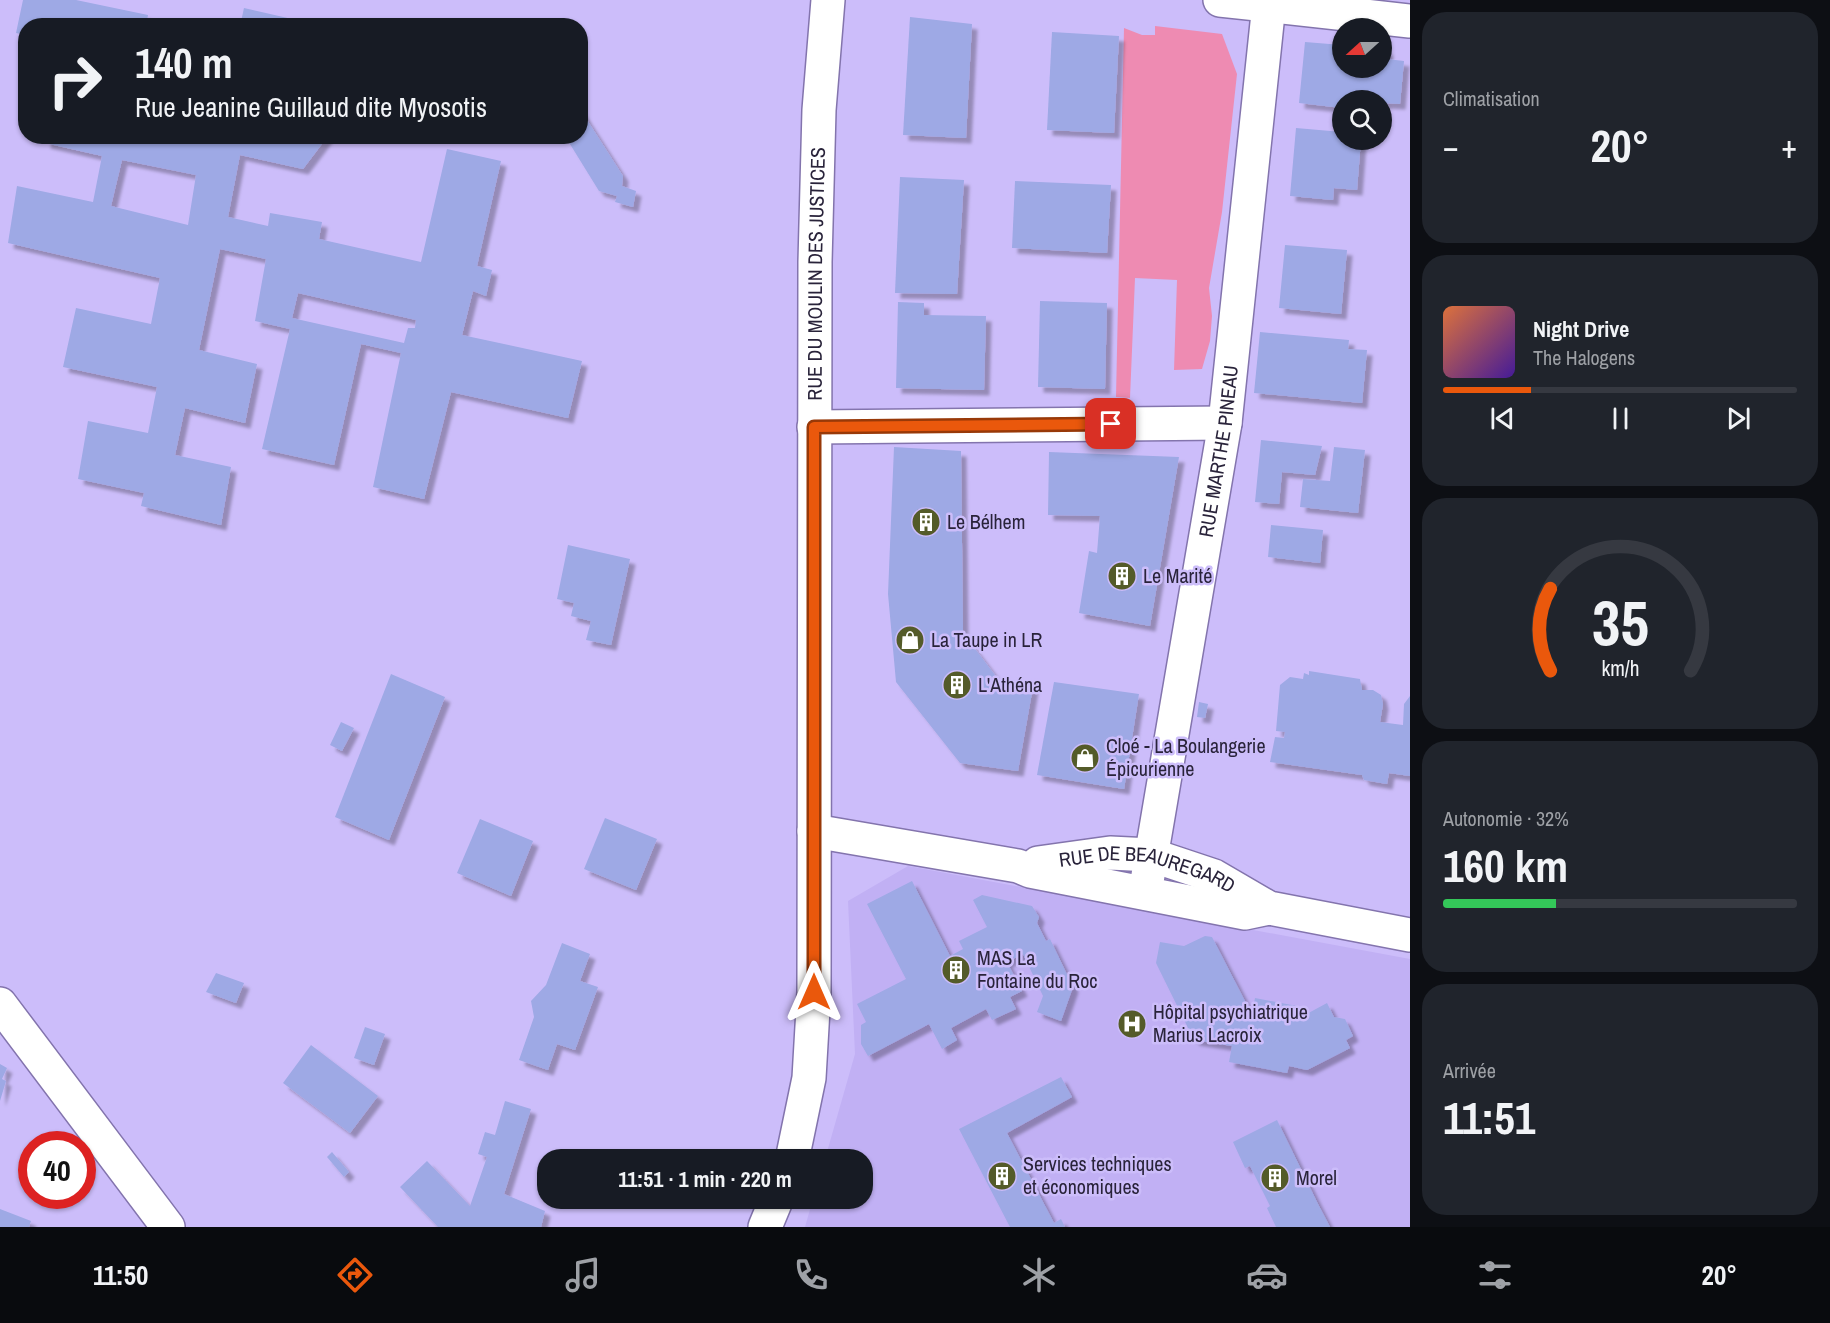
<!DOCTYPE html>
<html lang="fr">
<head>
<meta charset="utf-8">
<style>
	body { margin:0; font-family:"Archivo Narrow",sans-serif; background:#20242c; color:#f1f3f6; height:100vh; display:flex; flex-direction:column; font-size:22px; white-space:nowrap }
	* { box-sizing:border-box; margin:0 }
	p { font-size:20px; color:#9ea1a6 }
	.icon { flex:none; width:33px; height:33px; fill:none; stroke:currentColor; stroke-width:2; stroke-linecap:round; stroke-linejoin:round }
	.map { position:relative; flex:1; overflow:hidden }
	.drawer { display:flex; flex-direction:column; gap:12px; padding:12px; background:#0d0f14; width:420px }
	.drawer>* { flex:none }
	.top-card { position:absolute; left:18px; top:18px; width:570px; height:126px; border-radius:24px; box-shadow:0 2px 4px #0004; background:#171b24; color:#f1f3f6; overflow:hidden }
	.needle { width:39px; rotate:249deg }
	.tools { position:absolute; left:1332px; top:18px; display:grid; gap:12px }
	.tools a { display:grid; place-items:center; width:60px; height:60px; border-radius:50%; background:#171b24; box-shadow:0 2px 4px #0004; font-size:30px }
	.speed { position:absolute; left:18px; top:1131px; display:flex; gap:12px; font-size:30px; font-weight:700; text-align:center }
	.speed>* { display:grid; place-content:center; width:78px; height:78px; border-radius:50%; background:#171b24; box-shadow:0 2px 4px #0004; line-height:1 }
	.speed .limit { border:9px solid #d22; background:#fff; color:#111 }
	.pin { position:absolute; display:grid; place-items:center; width:51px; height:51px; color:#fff; margin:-26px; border-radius:12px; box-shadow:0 3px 9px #0006 }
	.me { position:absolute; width:66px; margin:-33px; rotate:0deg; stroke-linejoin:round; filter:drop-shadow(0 0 4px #0008) }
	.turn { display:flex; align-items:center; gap:21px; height:126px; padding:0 18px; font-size:27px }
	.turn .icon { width:78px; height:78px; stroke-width:2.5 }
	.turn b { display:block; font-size:42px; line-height:51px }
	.big { font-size:45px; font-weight:700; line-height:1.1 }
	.drawer .tile { flex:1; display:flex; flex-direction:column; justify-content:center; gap:9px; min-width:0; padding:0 21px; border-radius:24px; background:#20242c }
	.drawer .dial { align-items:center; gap:0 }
	.dial svg { height:156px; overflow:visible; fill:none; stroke:#363941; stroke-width:7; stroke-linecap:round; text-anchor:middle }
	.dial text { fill:#f1f3f6; stroke:none }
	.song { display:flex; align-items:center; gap:18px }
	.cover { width:72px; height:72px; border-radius:9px; background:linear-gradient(135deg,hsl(20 70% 55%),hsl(260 70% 35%)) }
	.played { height:6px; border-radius:3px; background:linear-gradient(90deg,#ea580c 25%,#363941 25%) }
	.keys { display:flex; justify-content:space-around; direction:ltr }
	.heat { display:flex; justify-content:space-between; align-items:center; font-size:33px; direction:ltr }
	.charge { height:9px; border-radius:4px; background:linear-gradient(90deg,#34c759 32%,#363941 0) }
	.trip { position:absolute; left:537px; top:1149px; width:336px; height:60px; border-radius:24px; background:#171b24; box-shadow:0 2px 4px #0004; font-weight:700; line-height:60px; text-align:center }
	.dock { display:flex; height:96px; justify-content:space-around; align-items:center; background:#090b0e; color:#9ea1a6 }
	.dock .icon { width:42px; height:42px }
	.dock .active { color:#ea580c }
	.dock b { font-size:27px; color:#f1f3f6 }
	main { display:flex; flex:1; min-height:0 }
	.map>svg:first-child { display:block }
</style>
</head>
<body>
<main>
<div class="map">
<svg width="1410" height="1227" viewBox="0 0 1410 1227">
	<defs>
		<filter id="shadow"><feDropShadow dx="5.5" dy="5.5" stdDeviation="1.5" flood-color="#0004"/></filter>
	</defs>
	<rect width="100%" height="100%" fill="#ccbdfa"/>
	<path fill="#c1b0f4" d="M908,866l502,93v268h-605l8,-28 49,-1v-38l-37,-1 30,-105 -7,-153z"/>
	<path fill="#ee8bb2" d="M1155,26l67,8 15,40 -15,138 -13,76 3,28 -2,25 -8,28 -28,1 3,-90 -42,-2 -5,120 -14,-1 8,-369 18,7h13z"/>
	<g fill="#9ea9e5" fill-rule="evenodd" filter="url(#shadow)">
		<path d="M23,0h53l72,15 -2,11h-120v9l-10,-2z"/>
		<path d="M244,8l61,14 -1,4h-64z"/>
		<path d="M910,17l62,7 -6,114 -63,-3z"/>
		<path d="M1052,32l67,4 -5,97 -67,-3z"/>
		<path d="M1305,42l37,3v23h40v-19l6,1 -1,9 17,2 -4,43 -18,-1v-3h-40v8l-43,-5z"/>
		<path d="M580,109l43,67 -1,10 14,5 -3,16 -18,-5 2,-6 -18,-5 -34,-55h15z"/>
		<path d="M1296,128l46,4v8h19l-4,50 -23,-2 -1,12 -43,-4z"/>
		<path d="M46,136h282l-25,33 -63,-14 -12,62 40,9 2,-13 52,9 -3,17 102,23 26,-113 54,12 -24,105 15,4 -6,26 -13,-5 -11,44 120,26 -14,57 -117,-26 -27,107 -51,-12 28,-134 -40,-9 -27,121 -72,-16 28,-120 -35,-8 11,-62 -46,-10 -21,101 58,14 -12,59 -60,-15 -10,47 56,12 -10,58 -80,-19 3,-13 -66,-14 10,-58 60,12 9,-46 -94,-20 13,-59 75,16 9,-46 -152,-35 9,-57 76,16 9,-46 -57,-13zM122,160l74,15 -8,50 -77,-19zM298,293l118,27 -1,8h-7l-4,15 -112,-25z"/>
		<path d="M900,177l64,3 -7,114 -62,-1z"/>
		<path d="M1015,181l96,4 -4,68 -95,-5z"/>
		<path d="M1285,245l62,5 -6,64 -62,-6z"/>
		<path d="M1040,301l67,2 -2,86 -67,-2z"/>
		<path d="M898,302l26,1v12l62,1 -2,74 -88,-2z"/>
		<path d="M1260,332l89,8 -1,9 19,1 -5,53 -108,-10z"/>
		<path d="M1261,440l61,6 -7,29 -33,-3 -3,32 -24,-2z"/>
		<path d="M894,447l67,4 2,182 38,50 32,4 -15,84 -58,-8 -64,-81 -8,-88z"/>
		<path d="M1334,447l31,3 -7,63 -58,-6 3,-28 27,2z"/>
		<path d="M1049,452l130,5 -29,169 -71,-13 10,-62 8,2 3,-37 -52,-1z"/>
		<path d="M1271,525l52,5 -3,33 -52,-6z"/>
		<path d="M568,545l62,14 -19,86 -25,-5 5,-19 -20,-5 3,-13 -17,-4z"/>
		<path d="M1309,671l51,8 2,11h11l8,5 2,9 -3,18 23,3 1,-21 6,-8v80l-21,-3 -2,11 -23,-4 -2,-5 -92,-13 5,-25 9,1 1,-6 -9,-1 4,-46 10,-8 13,2 1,-6 5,2z"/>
		<path d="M391,674l54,23 -56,143 -54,-23z"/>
		<path d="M1054,682l85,12 -15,95 -87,-14z"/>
		<path d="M1199,702l9,2 -3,14 -8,-1z"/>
		<path d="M341,722l13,6 -12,23 -12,-6z"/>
		<path d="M605,818l52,21 -21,51 -52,-21z"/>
		<path d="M480,819l53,22 -22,55 -54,-23z"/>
		<path d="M912,881l38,75 13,-7 -4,-8 28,-14 -14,-27 9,-5 50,11 7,11 -2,6 9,18 4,-2 23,48 -12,34 -24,-9 6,-16 -20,-42 -16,8 15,29 -12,6 6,12 -24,11 -6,-11 -35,19 6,12 -15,9 -13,-25 -61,32 -7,-12v-19l5,-3 -9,-18 49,-25 -39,-75z"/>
		<path d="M1205,936l7,1 36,70 5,1 2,-10 42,8 -1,8 7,2 24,-13 7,14 11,2 8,17 -7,4 4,8 -43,22 -18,-4 -2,7 -58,-11 3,-16 -38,-6 -38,-77 4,-21 24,4z"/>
		<path d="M562,943l28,11 -10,27 18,6 -23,63 -18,-6 -9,26 -29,-10 15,-43 -3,-16 15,-16z"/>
		<path d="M216,973l28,10 -8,20 -30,-11z"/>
		<path d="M365,1027l20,7 -11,31 -20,-7z"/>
		<path d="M311,1045l67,51 -28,37 -67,-50z"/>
		<path d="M0,1064l7,4 -5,11 4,2 -6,20z"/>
		<path d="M1061,1077l11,20 -65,36 47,90 7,-4 4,8h-55l-51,-98z"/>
		<path d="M505,1101l26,8 -27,85 41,17 -4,16h-103l-38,-40 27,-26 43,45 17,-49 -9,-3 7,-22 10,3z"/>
		<path d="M1277,1120l41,84 12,23h-54l-9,-19 3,-2 -20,-40 -5,2 -12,-26z"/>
		<path d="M332,1152l17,20 -5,5 -17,-20z"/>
		<path d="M0,1209l31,12 -2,6h-29z"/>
	</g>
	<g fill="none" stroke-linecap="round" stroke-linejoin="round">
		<g stroke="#8374ad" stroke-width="36">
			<g id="minor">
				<path d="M1220,0l190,21"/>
				<path d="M814,427l411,-4"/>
				<path d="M814,831l204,35 12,5 215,42 24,-5"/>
				<path id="s1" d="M1038,863l72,-10 41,2 63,21 55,32 141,27"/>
				<path id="s2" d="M1145,893l80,-470 44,-419"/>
				<path id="s3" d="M792,1160l17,-82 5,-86 1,-730 4,-152 9,-110"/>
				<path d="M765,1227l12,-29"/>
			</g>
		</g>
		<g stroke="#8374ad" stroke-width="36">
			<path id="major" d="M0,1004l168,223"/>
		</g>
		<use href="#minor" stroke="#fff" stroke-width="33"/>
		<use href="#major" stroke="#fff" stroke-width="33"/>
	</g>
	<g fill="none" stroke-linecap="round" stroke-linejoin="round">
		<g stroke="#983908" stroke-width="15">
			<path id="route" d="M814,992v-565l297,-3"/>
		</g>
		<use href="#route" stroke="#ea580c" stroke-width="10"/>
	</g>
	<defs>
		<g id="building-disc" transform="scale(1.5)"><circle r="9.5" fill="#545b29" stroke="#ccbdfa"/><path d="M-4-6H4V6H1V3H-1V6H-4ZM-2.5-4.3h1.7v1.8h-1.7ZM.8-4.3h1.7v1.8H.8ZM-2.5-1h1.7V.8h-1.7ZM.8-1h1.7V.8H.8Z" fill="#fff"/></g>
		<g id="shop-disc" transform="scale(1.5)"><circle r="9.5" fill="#545b29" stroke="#ccbdfa"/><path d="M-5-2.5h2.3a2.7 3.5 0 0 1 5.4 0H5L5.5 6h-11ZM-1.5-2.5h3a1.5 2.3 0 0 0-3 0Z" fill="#fff"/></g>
		<g id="hospital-disc" transform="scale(1.5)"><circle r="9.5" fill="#545b29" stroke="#ccbdfa"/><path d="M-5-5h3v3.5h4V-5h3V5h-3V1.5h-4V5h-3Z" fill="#fff"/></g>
	</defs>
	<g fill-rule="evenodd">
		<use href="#building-disc" x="926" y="522"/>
		<use href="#building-disc" x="1122" y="576"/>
		<use href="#shop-disc" x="910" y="640"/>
		<use href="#building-disc" x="957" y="685"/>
		<use href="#shop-disc" x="1085" y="758"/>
		<use href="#building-disc" x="956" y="970"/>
		<use href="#hospital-disc" x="1132" y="1024"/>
		<use href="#building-disc" x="1002" y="1176"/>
		<use href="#building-disc" x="1275" y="1178"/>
	</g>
	<g text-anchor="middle" stroke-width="5" stroke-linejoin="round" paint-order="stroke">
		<g font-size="20" fill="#29233a" stroke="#ccbdfa">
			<text dy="7" stroke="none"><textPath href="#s3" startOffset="888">RUE DU MOULIN DES JUSTICES</textPath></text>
			<text dy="7" stroke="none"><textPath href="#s2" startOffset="448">RUE MARTHE PINEAU</textPath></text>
			<text dy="7" stroke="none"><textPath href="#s1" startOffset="112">RUE DE BEAUREGARD</textPath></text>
		</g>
		<g font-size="20" fill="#29233a" stroke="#ccbdfa" text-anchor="start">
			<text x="947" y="529">Le Bélhem</text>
			<text x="1143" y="583">Le Marité</text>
			<text x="931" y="647">La Taupe in LR</text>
			<text x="978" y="692">L'Athéna</text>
			<text x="1106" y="753">Cloé - La Boulangerie<tspan x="1106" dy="23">Épicurienne</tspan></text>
			<text x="977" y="965">MAS La<tspan x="977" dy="23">Fontaine du Roc</tspan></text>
			<text x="1153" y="1019">Hôpital psychiatrique<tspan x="1153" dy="23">Marius Lacroix</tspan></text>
			<text x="1023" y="1171">Services techniques<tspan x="1023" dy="23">et économiques</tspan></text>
			<text x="1296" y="1185">Morel</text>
		</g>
	</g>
</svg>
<div class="tools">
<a><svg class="needle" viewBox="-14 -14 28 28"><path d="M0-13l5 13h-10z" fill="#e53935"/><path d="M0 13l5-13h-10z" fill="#9ea1a6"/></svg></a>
<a><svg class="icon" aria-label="search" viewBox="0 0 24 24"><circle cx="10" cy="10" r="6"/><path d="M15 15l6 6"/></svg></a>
</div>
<div class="speed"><div class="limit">40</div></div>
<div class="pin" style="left:1111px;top:424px;background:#d93025"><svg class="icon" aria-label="arrive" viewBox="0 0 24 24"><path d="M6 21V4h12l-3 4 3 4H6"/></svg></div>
<svg class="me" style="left:814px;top:992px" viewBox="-20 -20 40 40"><path d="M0-17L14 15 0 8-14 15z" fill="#ea580c" stroke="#fff" stroke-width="4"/></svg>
<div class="trip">11:51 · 1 min · 220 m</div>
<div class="top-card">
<div class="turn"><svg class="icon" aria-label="right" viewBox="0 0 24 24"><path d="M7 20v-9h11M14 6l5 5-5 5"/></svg><div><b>140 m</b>Rue Jeanine Guillaud dite Myosotis</div></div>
</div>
</div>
<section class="drawer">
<div class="tile"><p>Climatisation</p>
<div class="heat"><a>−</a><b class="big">20°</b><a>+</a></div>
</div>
<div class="tile">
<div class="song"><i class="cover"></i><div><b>Night Drive</b><p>The Halogens</p></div></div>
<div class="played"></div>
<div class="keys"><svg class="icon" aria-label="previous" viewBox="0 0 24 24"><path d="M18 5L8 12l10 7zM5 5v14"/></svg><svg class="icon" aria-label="pause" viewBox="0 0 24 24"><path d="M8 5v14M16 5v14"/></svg><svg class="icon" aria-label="next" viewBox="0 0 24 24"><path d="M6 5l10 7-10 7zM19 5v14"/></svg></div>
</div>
<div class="tile dial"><svg viewBox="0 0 100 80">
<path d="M14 69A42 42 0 1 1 86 69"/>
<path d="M14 69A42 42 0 0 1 14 27" stroke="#ea580c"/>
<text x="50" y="56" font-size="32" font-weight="700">35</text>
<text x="50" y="72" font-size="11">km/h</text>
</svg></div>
<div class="tile"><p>Autonomie · 32%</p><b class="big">160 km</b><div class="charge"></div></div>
<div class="tile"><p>Arrivée</p><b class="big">11:51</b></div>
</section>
</main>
<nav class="dock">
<b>11:50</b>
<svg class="icon active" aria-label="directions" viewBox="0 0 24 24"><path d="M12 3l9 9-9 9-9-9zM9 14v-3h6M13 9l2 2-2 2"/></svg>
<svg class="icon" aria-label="music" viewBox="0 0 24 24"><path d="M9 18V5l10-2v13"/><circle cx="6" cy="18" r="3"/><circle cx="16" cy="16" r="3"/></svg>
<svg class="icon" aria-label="phone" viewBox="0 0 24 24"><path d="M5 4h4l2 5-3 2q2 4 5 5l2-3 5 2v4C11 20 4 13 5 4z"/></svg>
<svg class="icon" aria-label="climate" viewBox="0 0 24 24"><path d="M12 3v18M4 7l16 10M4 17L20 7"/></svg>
<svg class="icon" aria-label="car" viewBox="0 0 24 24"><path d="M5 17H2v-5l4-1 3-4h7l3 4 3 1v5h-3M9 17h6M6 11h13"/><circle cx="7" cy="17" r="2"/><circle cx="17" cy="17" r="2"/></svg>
<svg class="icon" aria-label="filters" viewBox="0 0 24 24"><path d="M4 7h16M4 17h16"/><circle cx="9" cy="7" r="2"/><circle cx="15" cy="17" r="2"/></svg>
<b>20°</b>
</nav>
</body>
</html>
